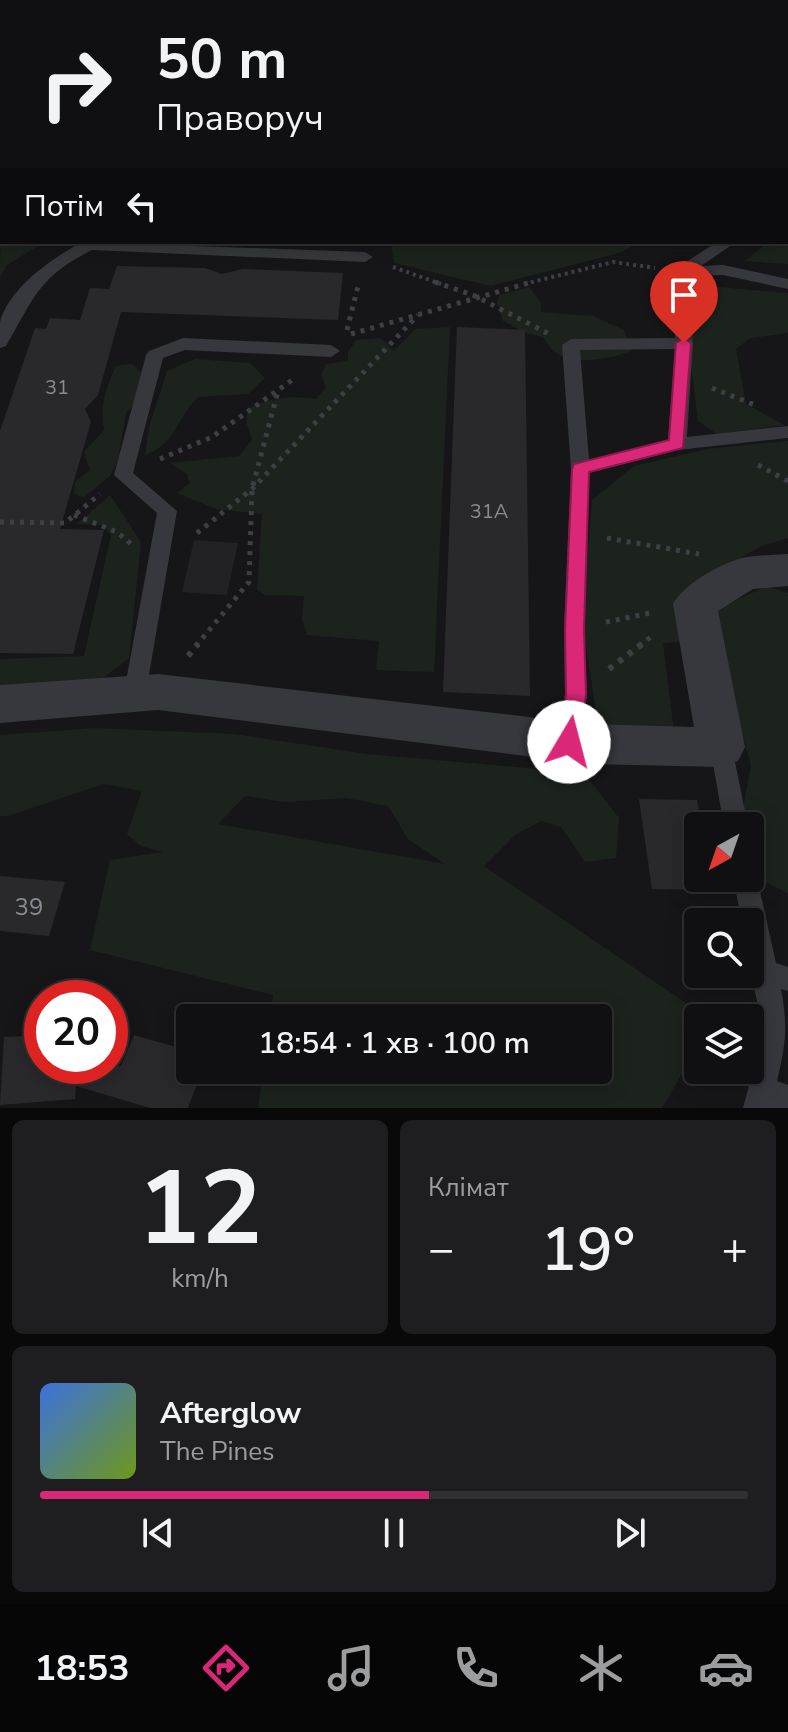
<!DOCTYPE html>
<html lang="uk">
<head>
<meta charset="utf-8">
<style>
	body { margin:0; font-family:"Nunito Sans",sans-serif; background:#1e1e20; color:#f1f3f6; height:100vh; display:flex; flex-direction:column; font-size:30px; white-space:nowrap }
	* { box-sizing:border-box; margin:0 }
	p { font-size:26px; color:#9c9d9f }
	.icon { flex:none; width:44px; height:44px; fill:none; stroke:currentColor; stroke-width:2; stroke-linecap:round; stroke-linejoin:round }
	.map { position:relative; height:1108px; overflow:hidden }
	.details { display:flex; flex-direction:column; gap:12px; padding:12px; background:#09090a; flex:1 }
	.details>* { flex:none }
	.hud { position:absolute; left:0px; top:0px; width:788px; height:244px; box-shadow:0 4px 20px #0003,0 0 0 2px #303032; background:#101012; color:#f1f3f6; overflow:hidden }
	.needle { width:52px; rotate:220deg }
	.controls { position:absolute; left:684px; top:812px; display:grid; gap:16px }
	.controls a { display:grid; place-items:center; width:80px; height:80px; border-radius:8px; background:#101012; box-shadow:0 4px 20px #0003,0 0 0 2px #303032; font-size:40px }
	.speed { position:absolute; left:24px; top:980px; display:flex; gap:16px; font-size:40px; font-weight:700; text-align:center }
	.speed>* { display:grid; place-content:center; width:104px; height:104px; border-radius:50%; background:#101012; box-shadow:0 4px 20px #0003,0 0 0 2px #303032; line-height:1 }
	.speed .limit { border:12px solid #d22; background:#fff; color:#111 }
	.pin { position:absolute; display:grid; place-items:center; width:68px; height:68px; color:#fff; margin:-82px -34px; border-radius:50% 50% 50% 0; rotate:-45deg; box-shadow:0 0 8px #0007 }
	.pin .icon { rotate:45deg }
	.me { position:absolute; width:88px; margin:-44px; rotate:8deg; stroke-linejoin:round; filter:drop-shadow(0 0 6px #0008) }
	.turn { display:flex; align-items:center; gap:28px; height:168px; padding:0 24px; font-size:36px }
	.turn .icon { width:104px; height:104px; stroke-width:2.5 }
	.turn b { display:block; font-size:56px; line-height:68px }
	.then { display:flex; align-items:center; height:76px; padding:0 24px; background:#0003; gap:16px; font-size:30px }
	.big { font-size:60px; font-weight:600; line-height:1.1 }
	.details .card { flex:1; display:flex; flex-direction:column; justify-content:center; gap:12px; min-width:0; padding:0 28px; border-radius:12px; background:#1e1e20 }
	.details .dial { align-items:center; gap:0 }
	.dial b { font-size:104px; line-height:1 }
	.song { display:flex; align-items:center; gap:24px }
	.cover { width:96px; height:96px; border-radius:12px; background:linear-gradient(135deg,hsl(220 70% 55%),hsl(80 70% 35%)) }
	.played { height:8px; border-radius:4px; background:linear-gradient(90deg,#db2777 55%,#303032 55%) }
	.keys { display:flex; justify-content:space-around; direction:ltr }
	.heat { display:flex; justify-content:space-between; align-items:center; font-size:44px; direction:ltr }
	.details .tiles { flex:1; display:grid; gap:12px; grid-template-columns:1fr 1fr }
	.card:last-child { grid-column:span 2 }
	.trip { position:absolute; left:176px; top:1004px; width:436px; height:80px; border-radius:8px; background:#101012; box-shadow:0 4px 20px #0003,0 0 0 2px #303032; font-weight:600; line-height:80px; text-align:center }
	.tab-bar { display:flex; height:128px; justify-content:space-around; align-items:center; background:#060607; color:#9c9d9f }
	.tab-bar .icon { width:56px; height:56px }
	.tab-bar .current { color:#db2777 }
	.tab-bar b { font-size:36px; color:#f1f3f6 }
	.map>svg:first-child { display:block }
</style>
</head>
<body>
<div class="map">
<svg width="788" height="1108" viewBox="0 0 788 1108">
	<rect width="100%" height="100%" fill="#161618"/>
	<g fill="#222225">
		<path d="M352,0h333l1,2h-340z"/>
		<path d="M194,540l44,3 -11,52 -45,-3z"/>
	</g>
	<g fill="#1c231d" fill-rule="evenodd">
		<path d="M26,0h310l1,2h-312z"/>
		<path d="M2,38v204h43l-38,23 -7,12z"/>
		<path d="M788,227v37l-44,-3 25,-19h17z"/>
		<path d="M391,242h250l-22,11 -128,33 -97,-23z"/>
		<path d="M696,285l92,8v40l-38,5 -14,11 10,55 38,21 -67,9 -19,-13 -9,-72z"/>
		<path d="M529,287l12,16v9l52,4 31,14 7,21c-20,7 -57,16 -76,1 -5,-3 -9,-11 -12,-15l-17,-4 -23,-12 -6,-19 3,-7z"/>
		<path d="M450,327l-16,345 -58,-2 3,-29 -72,-6 -5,-16 2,-23 -39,-1 -8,-5 5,-76 -46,-5 -39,-16 13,-10 -3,-9 -17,-11 69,-7 13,-16 -6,-19 2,-12c23,-12 43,-13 68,-10l10,-12 -5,-12 5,-11 22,-3v-9l8,-12 25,-2 13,13 21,-22z"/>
		<path d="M195,359l55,4 15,15 -17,16 -50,3c-21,20 -23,48 -53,58l4,-28 18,-56z"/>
		<path d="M132,364l11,10 -6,30 -11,8 -8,48 -8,16 -27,22 -9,-5 1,-11 15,-12 -6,-18 20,-22c-4,-25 1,-40 12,-64z"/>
		<path d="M788,441v97l-29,9 -50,30 -14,63 -32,3 11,89 -56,2 -21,-16 -15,-98 10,-120 42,-34 73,-17z"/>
		<path d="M110,495l31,47 -12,116 -34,26 -95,5v-30l84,-3 27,-121 -9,-10 -25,-1z"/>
		<path d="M767,586l21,7v300l-30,-14 -8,-37v-16h-3l-4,-18 8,-43 -18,-65 -21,-50 7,-42z"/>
		<path d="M95,728l139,6 133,20 217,19 35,45 -3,40 -31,4 -24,-35 -19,-6 -26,13 -32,32 224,152h-10v28l-36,62h-404l5,-38h335v-52h-328l3,-23 -183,-45 20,-90 53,-8 -22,-6 -14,-12 15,-43 -39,-7 -95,32h-8v-81zM245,796l39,6 62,-4 42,8 20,33 37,25 -227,-40z"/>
	</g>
	<g fill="#29292c">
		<path d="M117,266l88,2 17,6 21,-5 100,4 -5,47 -217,-8 -23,83 -13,14 6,13 -31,107 44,1 -31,124 -73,-1v-222l35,-103 11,1 4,-11 30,2 10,-32 19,1z"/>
		<path d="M457,327l68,3 5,366 -87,-4z"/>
		<path d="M639,799l58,1 5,26h-4v52h13l2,12 -61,-1z"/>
		<path d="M0,876l65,6 -16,54 -49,-5z"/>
		<path d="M42,1035v31h79l13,-31 56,16v19h12l-14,38h-38l-74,-22 -1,13 -75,6 4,-68z"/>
	</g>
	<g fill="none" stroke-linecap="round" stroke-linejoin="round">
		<g stroke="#3d3f44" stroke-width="4" stroke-dasharray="3 4" stroke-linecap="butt">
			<path d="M265,2l6,-2"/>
			<path d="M393,267l48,17"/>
			<path d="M524,284l89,-22 42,6"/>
		</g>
		<g stroke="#3d3f44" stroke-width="5" stroke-dasharray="4 6" stroke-linecap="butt">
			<path d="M435,282l40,14 74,38"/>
			<path d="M347,330l12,-48"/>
			<path d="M351,334l181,-52"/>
			<path d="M712,388l43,17"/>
			<path d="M160,459l52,-22 83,-59"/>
			<path d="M758,465l30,16"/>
			<path d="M74,515l43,17 14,12"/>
			<path d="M0,522l65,1 35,-29"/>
			<path d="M197,533l55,-44 166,-174"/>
			<path d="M607,538l92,16"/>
			<path d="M606,622l49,-10"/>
			<path d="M196,646l53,-64 3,-93 26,-98"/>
			<path d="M639,646l16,-12"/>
		</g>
		<g stroke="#3d3f44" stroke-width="6" stroke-dasharray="5 7" stroke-linecap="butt">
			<path d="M188,656l10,-12"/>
			<path d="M609,669l33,-25"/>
		</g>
		<g fill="#37383d" fill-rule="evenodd">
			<rect x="786" y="52" width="2" height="8"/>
			<path d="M788,200v10l-2,1v-10z"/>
			<path d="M83,242l282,10 8,5 -8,5 -273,-12c-54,27 -58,48 -86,96l-6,2c0,-8 0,-19 0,-26 9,-34 53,-65 83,-80z"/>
			<path d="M717,242h19l-35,24 22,-1 65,14v10l-65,-14 -35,1 5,67 -6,94 101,-11v12l-111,12 -88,23 -5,156 3,65 -7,48 -3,7 -8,2 -8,-2 -3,-7 7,-48 -1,-65 7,-160 -9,-124 9,-6 104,-1 -3,-67zM675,349l-7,91 -79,20 -9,-110z"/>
			<path d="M183,338l148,7 9,6 -9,6 -146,-7 -22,8 -30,115 44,38 -31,181 -3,6 -8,3 -8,-3 -3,-6 33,-179 -43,-38 32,-120 3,-4z"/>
			<path d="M721,738l8,2 3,7 16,79h-24l-14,-79 3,-7z"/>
			<path d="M750,869l7,9 19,85 12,4v24l-7,-2c7,37 5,55 -4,92l11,4v23h-45l21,-78 -14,-59v-49h-8l-9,-44h17z"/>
		</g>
		<path fill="#37383d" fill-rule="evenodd" d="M788,554v32l-35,3 -35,22 27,136 -7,14 -17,6 -132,-3 -431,-54 -158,13v-38l158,-11 431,50 105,3 -21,-123c11,-20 47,-40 69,-46 15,-3 31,-3 46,-4z"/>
	</g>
	<path fill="#db2777" stroke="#8e194d" stroke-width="2" d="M684,338l7,5 -8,105 -94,24 -5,157 2,65 -6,48 -3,6 -8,2 -7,-2 -3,-6 7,-48 -1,-65 7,-160 2,-5 95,-24 7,-97z"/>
	<g text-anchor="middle" stroke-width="8" stroke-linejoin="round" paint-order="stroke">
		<g font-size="20" fill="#888b94">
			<text x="57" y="394">31</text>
			<text x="489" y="518">31А</text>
		</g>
		<g font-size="24" fill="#888b94">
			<text x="29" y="915">39</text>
		</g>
	</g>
</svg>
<div class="controls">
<a><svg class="needle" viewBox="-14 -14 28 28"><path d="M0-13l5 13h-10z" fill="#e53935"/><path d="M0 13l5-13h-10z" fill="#9c9d9f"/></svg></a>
<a><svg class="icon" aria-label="search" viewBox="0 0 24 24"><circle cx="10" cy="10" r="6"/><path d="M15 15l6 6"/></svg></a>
<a><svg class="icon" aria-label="layers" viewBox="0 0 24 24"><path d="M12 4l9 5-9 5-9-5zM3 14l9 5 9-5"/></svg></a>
</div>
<div class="speed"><div class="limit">20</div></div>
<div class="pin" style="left:684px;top:343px;background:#d93025"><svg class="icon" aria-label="arrive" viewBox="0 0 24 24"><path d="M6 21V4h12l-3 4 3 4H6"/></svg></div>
<svg class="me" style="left:569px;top:742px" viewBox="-20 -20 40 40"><circle r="19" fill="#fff"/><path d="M0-13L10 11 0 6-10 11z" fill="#db2777"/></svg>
<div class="trip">18:54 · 1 хв · 100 m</div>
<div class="hud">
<div class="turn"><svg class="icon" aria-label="right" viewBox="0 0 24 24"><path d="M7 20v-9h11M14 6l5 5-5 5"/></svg><div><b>50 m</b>Праворуч</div></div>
<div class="then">Потім<svg class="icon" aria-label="left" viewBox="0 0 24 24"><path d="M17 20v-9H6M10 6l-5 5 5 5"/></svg></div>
</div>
</div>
<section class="details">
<div class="tiles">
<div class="card dial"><b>12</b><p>km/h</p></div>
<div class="card"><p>Клімат</p>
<div class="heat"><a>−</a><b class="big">19°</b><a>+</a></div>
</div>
<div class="card">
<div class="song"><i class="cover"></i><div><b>Afterglow</b><p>The Pines</p></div></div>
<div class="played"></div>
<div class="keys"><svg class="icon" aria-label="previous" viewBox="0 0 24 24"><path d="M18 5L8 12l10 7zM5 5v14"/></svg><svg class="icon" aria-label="pause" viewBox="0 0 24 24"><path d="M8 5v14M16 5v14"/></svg><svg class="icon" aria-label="next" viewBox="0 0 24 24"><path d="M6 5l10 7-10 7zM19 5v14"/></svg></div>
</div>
</div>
</section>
<nav class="tab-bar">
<b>18:53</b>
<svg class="icon current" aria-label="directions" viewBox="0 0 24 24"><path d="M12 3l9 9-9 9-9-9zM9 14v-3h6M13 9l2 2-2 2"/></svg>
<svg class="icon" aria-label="music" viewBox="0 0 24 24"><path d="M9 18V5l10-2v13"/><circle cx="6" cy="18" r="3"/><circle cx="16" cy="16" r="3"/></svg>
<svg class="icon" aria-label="phone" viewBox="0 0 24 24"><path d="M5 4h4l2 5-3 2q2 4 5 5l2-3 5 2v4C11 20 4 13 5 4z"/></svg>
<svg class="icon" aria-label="climate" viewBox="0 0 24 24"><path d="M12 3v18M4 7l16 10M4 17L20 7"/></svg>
<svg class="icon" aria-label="car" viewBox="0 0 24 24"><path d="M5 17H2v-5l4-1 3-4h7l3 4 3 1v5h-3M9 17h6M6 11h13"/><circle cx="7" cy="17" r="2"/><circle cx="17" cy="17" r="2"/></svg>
</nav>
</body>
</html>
